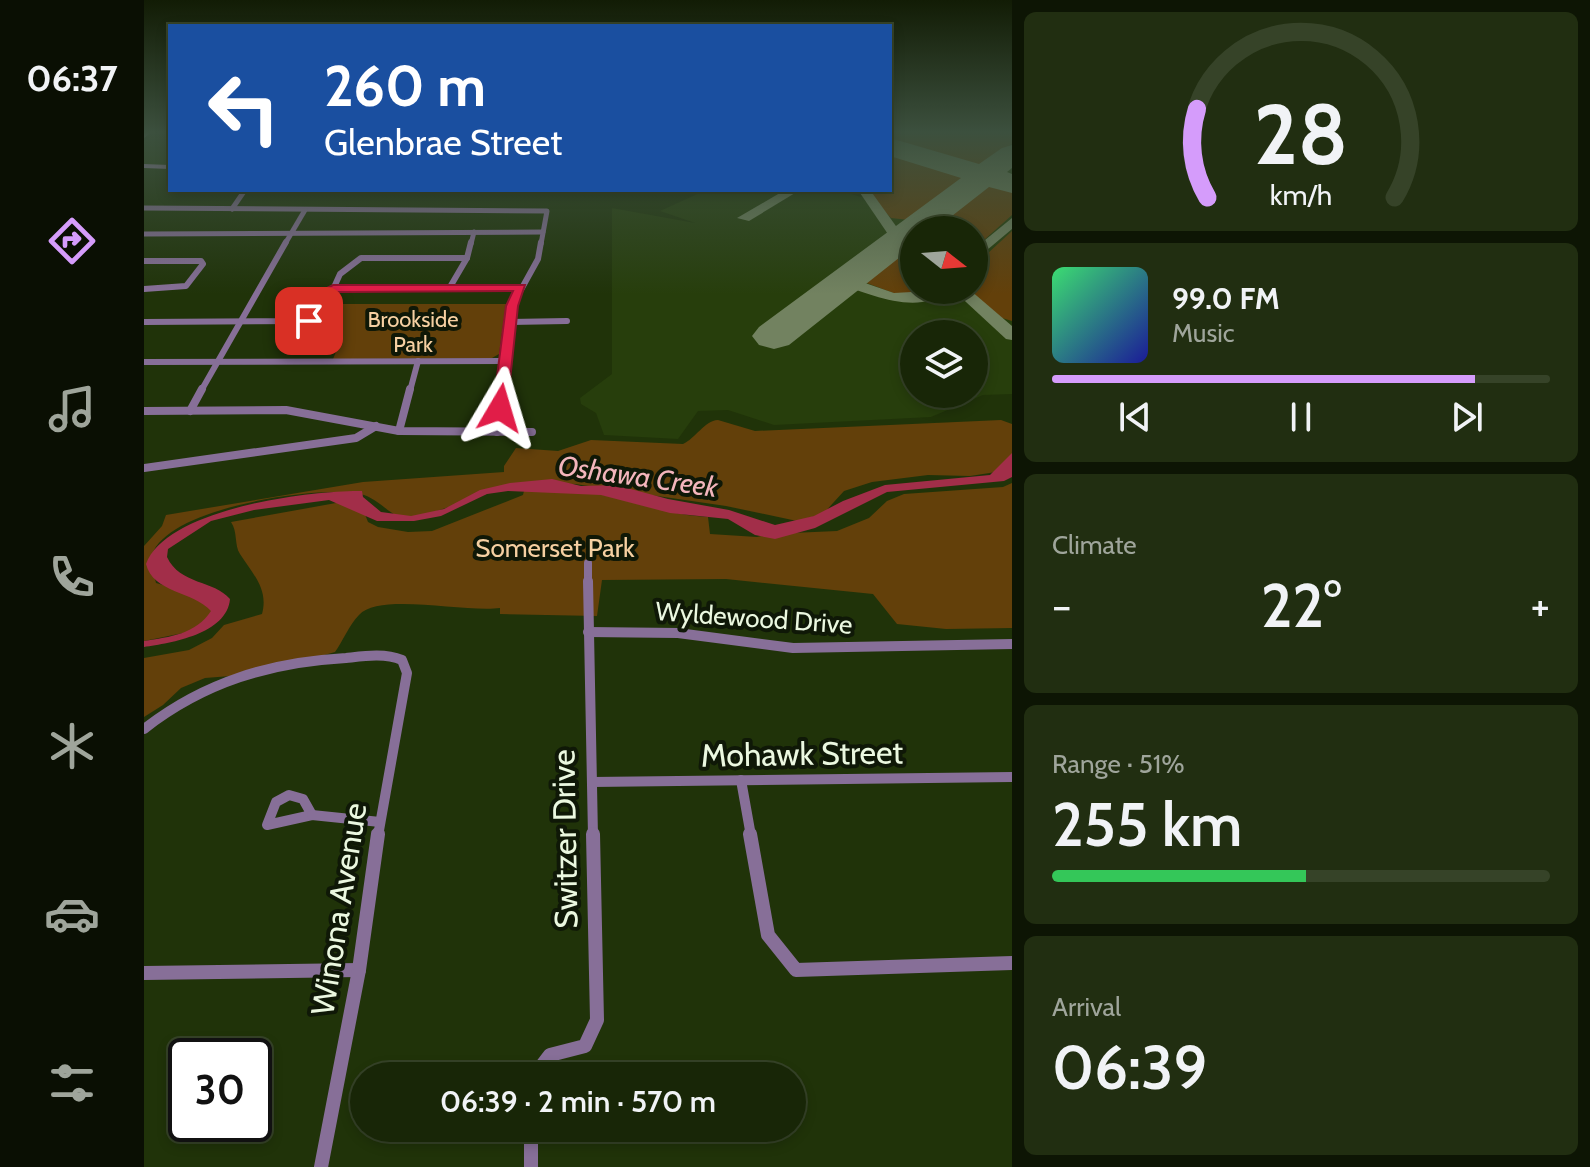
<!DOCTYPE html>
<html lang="en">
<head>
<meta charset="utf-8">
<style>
	body { margin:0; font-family:Cabin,sans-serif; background:#212e11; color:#f1f3f6; height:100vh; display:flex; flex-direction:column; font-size:30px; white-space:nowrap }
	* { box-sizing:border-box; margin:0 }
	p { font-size:26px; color:#9fa59b }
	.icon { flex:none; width:44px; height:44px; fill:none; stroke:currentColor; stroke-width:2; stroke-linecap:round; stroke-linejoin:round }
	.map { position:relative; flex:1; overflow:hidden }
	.drawer { display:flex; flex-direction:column; gap:12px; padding:12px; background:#0d1504; width:578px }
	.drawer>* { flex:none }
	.hud { position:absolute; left:24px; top:24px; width:724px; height:168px; border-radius:0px; box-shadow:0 4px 12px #0003,0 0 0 2px #364328; background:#1a4fa0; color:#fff; overflow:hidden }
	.needle { width:52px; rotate:107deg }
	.buttons { position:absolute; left:756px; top:216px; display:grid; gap:16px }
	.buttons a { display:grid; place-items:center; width:88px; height:88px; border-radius:50%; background:#182607; box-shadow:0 4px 12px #0003,0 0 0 2px #364328; font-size:40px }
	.speed { position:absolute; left:24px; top:1038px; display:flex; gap:16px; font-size:40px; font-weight:700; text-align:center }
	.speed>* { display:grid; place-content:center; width:104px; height:104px; border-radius:50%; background:#182607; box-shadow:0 4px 12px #0003,0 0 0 2px #364328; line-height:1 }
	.speed .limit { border:4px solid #111; border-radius:12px; background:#fff; color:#111 }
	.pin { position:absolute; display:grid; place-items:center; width:68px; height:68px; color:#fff; margin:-34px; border-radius:16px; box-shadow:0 4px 12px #0006 }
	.me { position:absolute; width:88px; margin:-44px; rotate:7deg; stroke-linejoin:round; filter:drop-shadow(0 0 6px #0008) }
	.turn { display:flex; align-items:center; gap:28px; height:168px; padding:0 24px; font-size:36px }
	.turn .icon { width:104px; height:104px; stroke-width:2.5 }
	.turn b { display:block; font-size:56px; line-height:68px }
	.big { font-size:60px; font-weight:600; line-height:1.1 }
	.drawer .tile { flex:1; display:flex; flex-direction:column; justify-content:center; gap:12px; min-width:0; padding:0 28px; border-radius:12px; background:#212e11 }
	.drawer .dial { align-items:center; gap:0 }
	.dial svg { height:208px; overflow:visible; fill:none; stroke:#364328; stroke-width:7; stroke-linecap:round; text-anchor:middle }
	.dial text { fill:#f1f3f6; stroke:none }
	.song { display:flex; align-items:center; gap:24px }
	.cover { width:96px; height:96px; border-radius:12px; background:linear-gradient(135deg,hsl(140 70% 55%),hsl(240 70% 35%)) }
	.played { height:8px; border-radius:4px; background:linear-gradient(90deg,#d59cfb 85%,#364328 85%) }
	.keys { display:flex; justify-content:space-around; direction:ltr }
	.heat { display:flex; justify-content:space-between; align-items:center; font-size:44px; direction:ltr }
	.charge { height:12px; border-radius:6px; background:linear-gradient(90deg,#34c759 51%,#364328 0) }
	.trip { position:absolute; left:206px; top:1062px; width:456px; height:80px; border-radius:40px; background:#182607; box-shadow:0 4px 12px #0003,0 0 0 2px #364328; font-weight:600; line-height:80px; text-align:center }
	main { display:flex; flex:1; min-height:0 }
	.dock { display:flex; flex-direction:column; width:144px; justify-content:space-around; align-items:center; background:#0a0f03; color:#9fa59b }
	.dock .icon { width:56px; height:56px }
	.dock .current { color:#d59cfb }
	.dock b { font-size:36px; color:#f1f3f6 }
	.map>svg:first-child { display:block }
</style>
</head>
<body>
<main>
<nav class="dock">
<b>06:37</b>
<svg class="icon current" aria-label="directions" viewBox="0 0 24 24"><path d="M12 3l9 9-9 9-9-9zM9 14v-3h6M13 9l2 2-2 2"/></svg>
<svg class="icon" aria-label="music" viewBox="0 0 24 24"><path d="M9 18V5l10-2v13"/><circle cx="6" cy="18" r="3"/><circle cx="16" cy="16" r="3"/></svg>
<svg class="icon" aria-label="phone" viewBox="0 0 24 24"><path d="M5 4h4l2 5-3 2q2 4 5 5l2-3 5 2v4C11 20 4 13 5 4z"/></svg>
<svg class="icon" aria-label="climate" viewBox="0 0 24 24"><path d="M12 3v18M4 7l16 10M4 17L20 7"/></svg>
<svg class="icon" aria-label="car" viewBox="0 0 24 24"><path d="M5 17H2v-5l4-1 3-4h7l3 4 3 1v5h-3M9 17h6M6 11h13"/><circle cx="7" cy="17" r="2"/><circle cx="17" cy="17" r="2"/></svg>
<svg class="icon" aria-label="filters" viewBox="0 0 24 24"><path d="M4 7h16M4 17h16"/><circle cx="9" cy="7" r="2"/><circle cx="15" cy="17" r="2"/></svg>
</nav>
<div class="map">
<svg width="868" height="1167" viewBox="0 0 868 1167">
	<rect width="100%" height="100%" fill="#203309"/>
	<g fill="#273e0c" fill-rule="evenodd">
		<path d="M14,131h12v34l-26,-1v-22z"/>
		<path d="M746,131h122v263l-29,1 -52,22 -157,8 -46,-15 -30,1 -20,28 -74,-4 -8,-22 -15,-9 -1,-6 32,-24v-166l83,15 -35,-12 46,-21h133l22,7 6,-2 -4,-5h27zM770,230h60v60h-60zM770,334h60v60h-60z"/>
	</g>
	<g fill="#63400a">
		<path d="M746,131h122v13l-36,24 -86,-25z"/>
		<path d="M746,150l78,25 -59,45 -18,-2 -27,-28h26z"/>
		<path d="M845,183l23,4v28l-38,34v-19h-45z"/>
		<path d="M868,231v90l-10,-3 -34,-28h6v-24z"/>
		<path d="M770,242v48h15l-3,2 -30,2 -32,-12z"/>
		<path d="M192,304h170l-7,50 -7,4 -159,1 8,-19h-20z"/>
		<path d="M574,420l37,11 246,-11 11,4v37l-16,11 -26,4 -42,-1 -56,7 -28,9 -21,23 -26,7 -71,-15 -151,-22 -57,-1 -110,38c-20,-6 -29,-23 -48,-27 -41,-9 -201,14 -209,65 -1,7 4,18 5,24l54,15 3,18 -20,15 -49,10v-95l18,-20 4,-11 197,-33 141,-10v-6l12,-18 42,3 33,-11 92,4c13,-6 21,-23 35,-24z"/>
		<path d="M868,483v145l-66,1 -49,-5 -24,-30 -147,-15 -124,1 -5,36 -97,-2v-6c-34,5 -121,-16 -141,7 -10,10 -16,26 -24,37l-78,22 -52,4 -24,10 -18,17 -19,12v-59l45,-8 23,-12 12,-13 38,-11c7,-25 -10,-41 -22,-60 -6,-9 -2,-22 -9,-32l116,-21 14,3 7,18 10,5 30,5 24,-1 91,-36 1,-4c25,0 50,-2 75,3 36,8 70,21 109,23l2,17 47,3 12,-3 68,-3 32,-13 18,-17 17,-7 99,-7z"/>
	</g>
	<path fill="#a22e49" d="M868,453v24l-8,4 -117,11 -72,36 -40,11 -20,-4 -27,-16 -58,-6 -69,-18 -93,-4 -21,3 -46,22 -27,5h-37l-48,-21 -75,10 -43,11 -43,28 -1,8c13,28 47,23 63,42 -3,35 -59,44 -86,48v-6c26,-4 52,-7 67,-30 -18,-20 -58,-18 -65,-47 20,-55 163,-74 216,-73l1,6 18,15 30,4 33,-7 36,-19 30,-7 42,-4 29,7 35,-1 52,14 61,11 46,15 39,-9 29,-15 42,-16 105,-10z"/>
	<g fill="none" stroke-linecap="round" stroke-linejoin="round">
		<g fill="#728260" fill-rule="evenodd">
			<path d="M641,190h15l-51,31 -12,-3z"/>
			<path d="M714,190h12l36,50 -2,3h-10z"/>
			<path d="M868,218v11l-38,32v-12z"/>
			<path d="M701,276l49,17 52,-3c-24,27 -78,4 -106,-6l-3,-3z"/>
			<path d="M809,290h17l42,36v14l-6,-1z"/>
		</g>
		<path fill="#728260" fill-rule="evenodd" d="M746,138l89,26 23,-16 10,-3v23l-5,4 5,2v19l-23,-6 -55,43h-20v16l-125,99 -15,4 -15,-4 -7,-9 7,-9 202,-149 -71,-22z"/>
		<g stroke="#876f98" stroke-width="5">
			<path d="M0,208l403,3 -6,33"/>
			<path d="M88,209l13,-19"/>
			<path d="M0,234l399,-2"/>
			<path d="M141,244l20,-34"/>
			<path d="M327,244l3,-12"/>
		</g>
		<g stroke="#876f98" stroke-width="6">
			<path d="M0,261h57l2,3 -17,22 -42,3"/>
			<path d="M306,287l17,-29 4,-16"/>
			<path d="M189,288l188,-1"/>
			<path d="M0,322l165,-1 12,-5 19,-42 21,-16h106"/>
			<path d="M366,322l57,-1"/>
			<path d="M0,362l362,-1"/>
			<path d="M57,391l85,-149"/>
			<path d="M266,391l8,-30"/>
			<path d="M358,391l10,-85 26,-47 3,-17"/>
		</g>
		<g stroke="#876f98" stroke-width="8">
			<path d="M0,411l142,-1 113,21 133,1"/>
			<path d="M46,411l12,-22"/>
			<path d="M255,431l11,-42"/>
			<path d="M353,432l5,-43"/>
			<path d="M0,468l212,-30 20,-12"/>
			<path d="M444,563v20"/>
		</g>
		<g stroke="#876f98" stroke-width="10">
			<path d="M444,581l5,255"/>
			<path d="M444,632l90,1 115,15 219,-4"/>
			<path d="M0,729c60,-47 127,-67 202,-71 19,-2 38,-5 56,2l5,13 -29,163"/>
			<path d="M597,780l10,56"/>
			<path d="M448,782l420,-5"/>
			<path d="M145,795l14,4 9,16 -45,10 9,-23z"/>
			<path d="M168,815l68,7"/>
		</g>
		<g stroke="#876f98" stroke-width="14">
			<path d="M606,834l18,101 28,35 216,-7"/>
			<path d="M0,973l215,-3"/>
			<path d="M390,1076l16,-21 35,-9 12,-26 -4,-186"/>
			<path d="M387,1128v39"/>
			<path d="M177,1167l38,-197 19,-136"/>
		</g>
		<g fill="#bb93d6" fill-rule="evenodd">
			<path d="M3,131h6l-9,7v-5z"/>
			<path d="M0,164l26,1v4l-26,-1z"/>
		</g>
	</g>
	<linearGradient id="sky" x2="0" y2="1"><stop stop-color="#121c05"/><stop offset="0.45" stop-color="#3c503e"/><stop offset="1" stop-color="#3c503e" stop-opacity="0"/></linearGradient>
	<rect width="868" height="294" fill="url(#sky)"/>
	<path fill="#e11d48" stroke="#92132f" stroke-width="2" d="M381,285l-7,21 -11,102 -7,4 -7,-4 13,-102 7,-15 -176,1 -12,26 -16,6 -6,-3 13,-7 11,-26 6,-3z"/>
	<g text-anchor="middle" stroke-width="8" stroke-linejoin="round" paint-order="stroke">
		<g font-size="22" fill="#f6d0a2" stroke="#0f1807">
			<text x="269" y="327">Brookside<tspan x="269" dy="25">Park</tspan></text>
		</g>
		<g font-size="26" fill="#f6d0a2" stroke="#0f1807">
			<text x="411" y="557">Somerset Park</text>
		</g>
		<g font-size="26" fill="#ebf8e0" stroke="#0f1807">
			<text transform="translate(610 618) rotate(4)" y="9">Wyldewood Drive</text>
		</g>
		<g font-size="28" font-style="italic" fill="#f3b5bc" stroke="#0f1807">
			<text transform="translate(494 476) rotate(8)" y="10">Oshawa Creek</text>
		</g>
		<g font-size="32" fill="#ebf8e0" stroke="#0f1807">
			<text transform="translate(658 754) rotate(-1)" y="11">Mohawk Street</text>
			<text transform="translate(421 839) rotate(-91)" y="11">Switzer Drive</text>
			<text transform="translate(195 909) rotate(-81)" y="11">Winona Avenue</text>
		</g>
	</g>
</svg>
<div class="buttons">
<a><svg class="needle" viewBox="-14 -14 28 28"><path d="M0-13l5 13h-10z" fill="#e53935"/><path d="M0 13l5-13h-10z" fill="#9fa59b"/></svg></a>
<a><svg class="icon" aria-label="layers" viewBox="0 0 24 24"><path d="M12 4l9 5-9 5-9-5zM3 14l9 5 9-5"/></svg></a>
</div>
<div class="speed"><div class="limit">30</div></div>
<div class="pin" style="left:165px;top:321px;background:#d93025"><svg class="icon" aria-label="arrive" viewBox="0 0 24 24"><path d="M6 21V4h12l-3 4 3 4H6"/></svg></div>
<svg class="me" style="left:356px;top:408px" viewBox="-20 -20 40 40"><path d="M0-17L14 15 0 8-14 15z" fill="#e11d48" stroke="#fff" stroke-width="4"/></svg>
<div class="trip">06:39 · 2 min · 570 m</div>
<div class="hud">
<div class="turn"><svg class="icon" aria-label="left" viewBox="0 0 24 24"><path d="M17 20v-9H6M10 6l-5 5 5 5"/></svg><div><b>260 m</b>Glenbrae Street</div></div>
</div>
</div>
<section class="drawer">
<div class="tile dial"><svg viewBox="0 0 100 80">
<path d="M14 69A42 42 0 1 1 86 69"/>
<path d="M14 69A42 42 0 0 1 10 35" stroke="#d59cfb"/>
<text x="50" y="56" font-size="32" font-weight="700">28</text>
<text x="50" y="72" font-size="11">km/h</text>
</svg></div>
<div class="tile">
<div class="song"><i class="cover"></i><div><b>99.0 FM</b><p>Music</p></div></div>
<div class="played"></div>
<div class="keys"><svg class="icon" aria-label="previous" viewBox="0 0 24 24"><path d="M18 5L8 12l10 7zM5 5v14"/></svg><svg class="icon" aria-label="pause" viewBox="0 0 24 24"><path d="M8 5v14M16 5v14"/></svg><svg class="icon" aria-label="next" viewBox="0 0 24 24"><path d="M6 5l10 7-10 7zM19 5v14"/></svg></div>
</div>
<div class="tile"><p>Climate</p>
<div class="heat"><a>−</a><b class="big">22°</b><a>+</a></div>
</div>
<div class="tile"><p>Range · 51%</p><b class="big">255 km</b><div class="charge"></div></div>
<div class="tile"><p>Arrival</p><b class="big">06:39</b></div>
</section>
</main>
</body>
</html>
